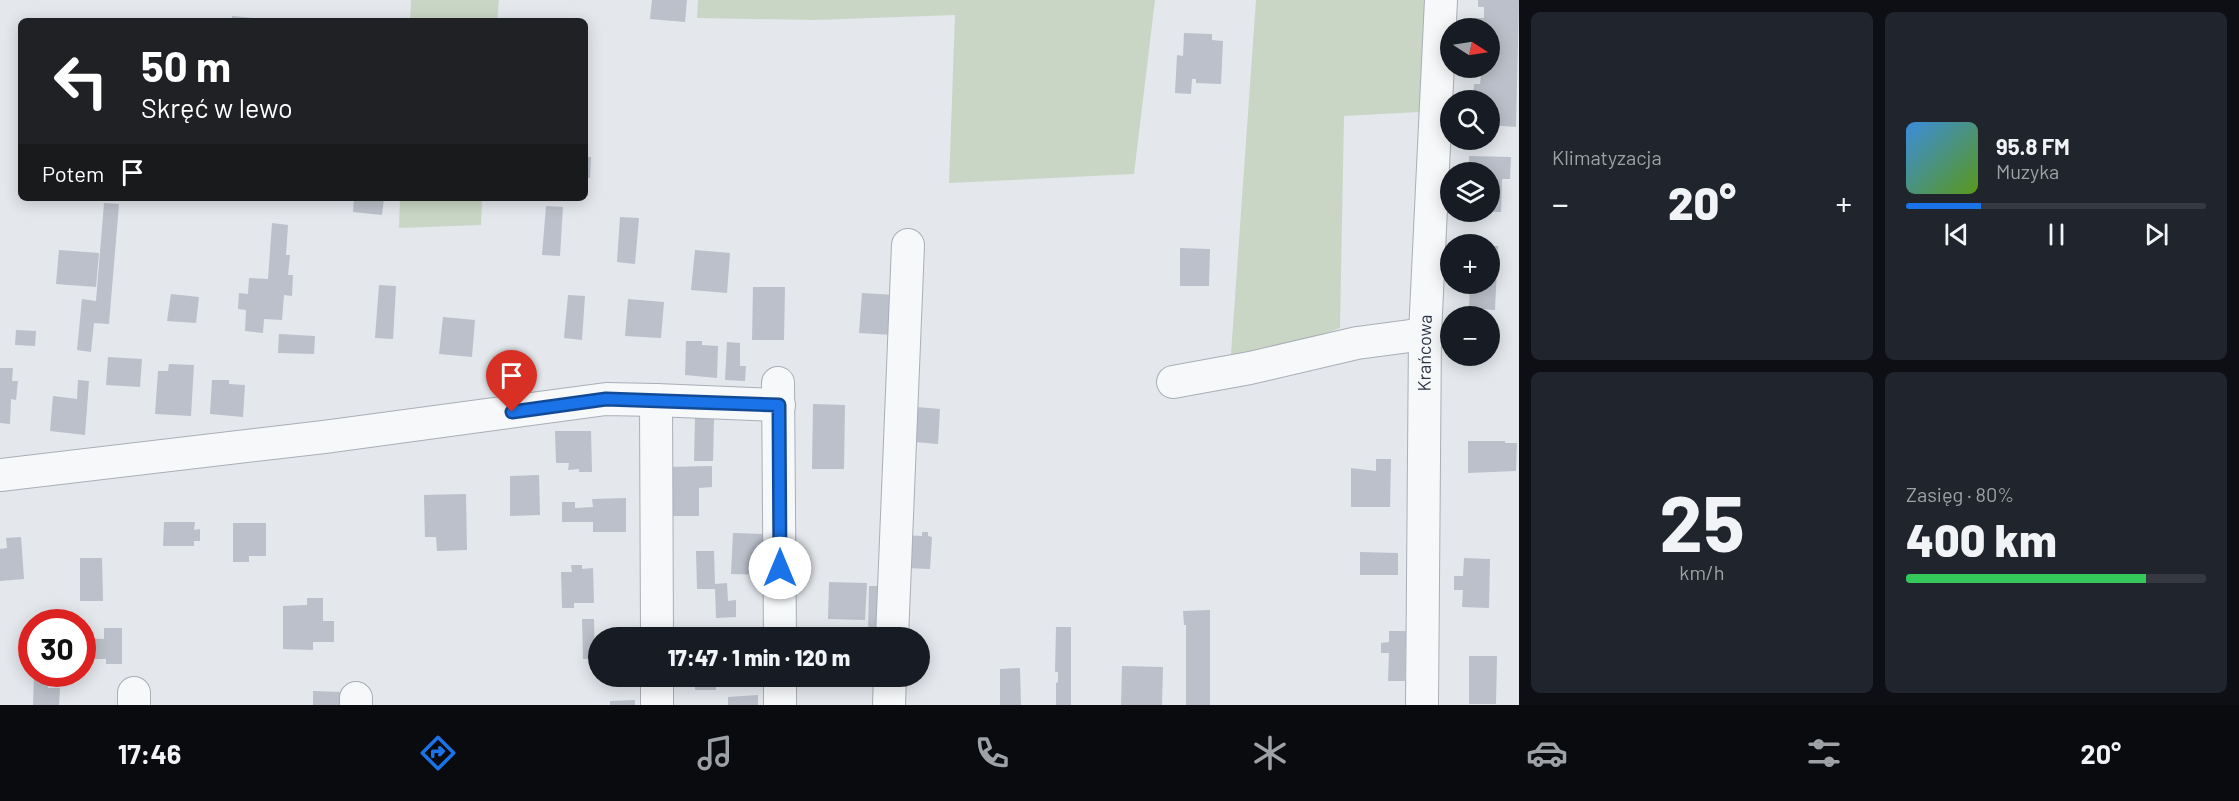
<!DOCTYPE html>
<html lang="pl">
<head>
<meta charset="utf-8">
<style>
	body { margin:0; font-family:Barlow,sans-serif; background:#20242c; color:#f1f3f6; height:100vh; display:flex; flex-direction:column; font-size:22px; white-space:nowrap }
	* { box-sizing:border-box; margin:0 }
	p { font-size:20px; color:#9ea1a6 }
	.icon { flex:none; width:33px; height:33px; fill:none; stroke:currentColor; stroke-width:2; stroke-linecap:round; stroke-linejoin:round }
	.map { position:relative; flex:1; overflow:hidden }
	.side { display:flex; flex-direction:column; gap:12px; padding:12px; background:#0d0f14; width:720px }
	.side>* { flex:none }
	.top-card { position:absolute; left:18px; top:18px; width:570px; height:183px; border-radius:9px; box-shadow:0 3px 15px #0003; background:#202124; color:#fff; overflow:hidden }
	.needle { width:39px; rotate:102deg }
	.buttons { position:absolute; left:1440px; top:18px; display:grid; gap:12px }
	.buttons a { display:grid; place-items:center; width:60px; height:60px; border-radius:50%; background:#171b24; box-shadow:0 3px 15px #0003; font-size:30px }
	.speed { position:absolute; left:18px; top:609px; display:flex; gap:12px; font-size:30px; font-weight:700; text-align:center }
	.speed>* { display:grid; place-content:center; width:78px; height:78px; border-radius:50%; background:#171b24; box-shadow:0 3px 15px #0003; line-height:1 }
	.speed .limit { border:9px solid #d22; background:#fff; color:#111 }
	.pin { position:absolute; display:grid; place-items:center; width:51px; height:51px; color:#fff; margin:-62px -26px; border-radius:50% 50% 50% 0; rotate:-45deg; box-shadow:0 0 6px #0007 }
	.pin .icon { rotate:45deg }
	.me { position:absolute; width:66px; margin:-33px; rotate:0deg; stroke-linejoin:round; filter:drop-shadow(0 0 4px #0008) }
	.turn { display:flex; align-items:center; gap:21px; height:126px; padding:0 24px; font-size:27px }
	.turn .icon { width:78px; height:78px; stroke-width:2.5 }
	.turn b { display:block; font-size:42px; line-height:51px }
	.then { display:flex; align-items:center; height:57px; padding:0 24px; background:#0003; gap:12px; font-size:22px }
	.big { font-size:45px; font-weight:800; line-height:1.1 }
	.side .card { flex:1; display:flex; flex-direction:column; justify-content:center; gap:9px; min-width:0; padding:0 21px; border-radius:9px; background:#20242c }
	.side .dial { align-items:center; gap:0 }
	.dial b { font-size:78px; line-height:1 }
	.song { display:flex; align-items:center; gap:18px }
	.cover { width:72px; height:72px; border-radius:9px; background:linear-gradient(135deg,hsl(210 70% 55%),hsl(90 70% 35%)) }
	.played { height:6px; border-radius:3px; background:linear-gradient(90deg,#1a73e8 25%,#363941 25%) }
	.keys { display:flex; justify-content:space-around; direction:ltr }
	.heat { display:flex; justify-content:space-between; align-items:center; font-size:33px; direction:ltr }
	.charge { height:9px; border-radius:4px; background:linear-gradient(90deg,#34c759 80%,#363941 0) }
	.side .tiles { flex:1; display:grid; gap:12px; grid-template-columns:repeat(2,1fr) }
	.trip { position:absolute; left:588px; top:627px; width:342px; height:60px; border-radius:30px; background:#171b24; box-shadow:0 3px 15px #0003; font-weight:800; line-height:60px; text-align:center }
	.dock { display:flex; height:96px; justify-content:space-around; align-items:center; background:#090b0e; color:#9ea1a6 }
	.dock .icon { width:42px; height:42px }
	.dock .current { color:#1a73e8 }
	.dock b { font-size:27px; color:#f1f3f6 }
	main { display:flex; flex:1; min-height:0 }
	.map>svg:first-child { display:block }
</style>
</head>
<body>
<main>
<div class="map">
<svg width="1519" height="705" viewBox="0 0 1519 705">
	<rect width="100%" height="100%" fill="#e4e7ec"/>
	<g fill="#c9d6c5">
		<path d="M411,0h88l-2,21h-87z"/>
		<path d="M698,0h457l-21,174 -185,9 6,-168 -140,5 -118,-2z"/>
		<path d="M1256,0h171l-8,112 -75,4 -4,212 -110,40z"/>
		<path d="M400,198h82l-1,27 -82,3z"/>
	</g>
	<g fill="#bbc0ca">
		<path d="M652,0h35l-2,22 -35,-3z"/>
		<path d="M1478,0h41l-3,127 -26,-2v-25l-17,-2 1,-14h6l1,-9 -7,-1 1,-6h15v-40h-15l1,-10h8v-11h-6z"/>
		<path d="M232,16l33,3v2h-33z"/>
		<path d="M1184,33l28,1v6l11,1 -2,43 -25,-1v-4h-4l-1,15 -16,-1 2,-38 6,1z"/>
		<path d="M1469,156l42,1 -1,22h-8l-1,33h-11v-40h-21z"/>
		<path d="M585,157h6l-1,21h-5z"/>
		<path d="M354,198h30l-2,17 -29,-3z"/>
		<path d="M104,203l15,1 -10,120 -15,-1 -3,29 -14,-2 5,-51 14,2z"/>
		<path d="M546,206l17,1 -3,49 -18,-1z"/>
		<path d="M620,217l19,1 -4,46 -18,-2z"/>
		<path d="M272,223l16,2 -2,30h4l-2,20h5l-1,21 -8,-1 -2,25 -18,-1 -1,14 -18,-2 1,-21 -8,-1 1,-16 9,1 1,-16 19,1z"/>
		<path d="M1490,246h8l-3,64 -26,-2 1,-24h20z"/>
		<path d="M1180,248l30,1 -1,37h-29z"/>
		<path d="M59,250l40,3 -3,34 -40,-3z"/>
		<path d="M695,250l35,3 -3,40 -36,-3z"/>
		<path d="M379,285l17,1 -3,53 -18,-1z"/>
		<path d="M753,287h32l-1,53h-32z"/>
		<path d="M862,293l33,2 -3,40 -33,-2z"/>
		<path d="M171,294l28,3 -3,26 -29,-2z"/>
		<path d="M568,295l17,1 -3,44 -18,-2z"/>
		<path d="M628,299l36,3 -3,36 -36,-2z"/>
		<path d="M443,317l32,3 -3,37 -33,-3z"/>
		<path d="M16,330l20,1 -1,15 -20,-1z"/>
		<path d="M279,334l36,2 -1,18 -36,-1z"/>
		<path d="M686,341h16v4l16,1 -1,32 -32,-3z"/>
		<path d="M727,342l13,1v23h6l-1,15 -20,-1z"/>
		<path d="M108,357l34,2 -2,28 -34,-2z"/>
		<path d="M169,364l25,1 -3,51 -36,-2 3,-43h10z"/>
		<path d="M0,368h13l-1,13h6l-2,19 -5,-1 -1,25 -10,-1z"/>
		<path d="M78,380l11,1 -4,54 -35,-4 3,-35 24,3z"/>
		<path d="M212,380h17v4l16,1 -2,32 -33,-3z"/>
		<path d="M813,404l32,1 -1,64h-32z"/>
		<path d="M917,407l23,2 -2,35 -23,-2z"/>
		<path d="M695,418h19l-1,43h-19z"/>
		<path d="M555,431h36l1,41h-13v-3l-11,1 1,-7h-13z"/>
		<path d="M1468,441h37v2h12l-1,28 -48,2z"/>
		<path d="M1376,459h15l-1,48h-39v-39l25,3z"/>
		<path d="M712,466v21l-13,1v28h-32l-1,-49z"/>
		<path d="M539,475l1,40 -30,1v-40z"/>
		<path d="M466,494l1,56 -30,1 -1,-14h-11l-1,-42z"/>
		<path d="M626,498v34h-33v-10h-31v-20h13v6l18,-1 -1,-8z"/>
		<path d="M164,522h31l-1,8 6,-1v12h-6v5h-31z"/>
		<path d="M233,523h33v33h-17v6h-16z"/>
		<path d="M922,532h6v4l4,1 -2,32 -25,-1 -3,-33 20,1z"/>
		<path d="M733,533l33,1 -2,41 -33,-1z"/>
		<path d="M21,537l3,42 -24,2v-32l7,-1 -1,-10z"/>
		<path d="M696,551h18l1,33 12,-1 1,18 8,-1v17l-20,1 -1,-29h-18z"/>
		<path d="M1360,552l38,1v22h-38z"/>
		<path d="M80,558h22l1,43h-23z"/>
		<path d="M1464,558l26,1 -1,49 -27,-1 1,-17h-9v-14h9z"/>
		<path d="M571,565h11v4l11,-1 1,35h-20v5h-12l-1,-36h11z"/>
		<path d="M829,582l38,1 -2,37 -37,-1z"/>
		<path d="M869,586h15l-1,49h-15z"/>
		<path d="M307,598h16v23h11v21h-21v8l-30,-1v-43l24,-1z"/>
		<path d="M1210,610v95h-24v-80h-2l-1,-14z"/>
		<path d="M582,619h12l1,40h-12z"/>
		<path d="M1056,627h15v78h-15v-22l2,-1v-10h-3z"/>
		<path d="M104,628h18v36h-16v-5h-24v-21l22,1z"/>
		<rect x="615" y="628" width="33" height="10"/>
		<path d="M1389,631h17l-1,50h-17l1,-28h-8v-10l8,-1z"/>
		<path d="M1469,656h28l-1,48h-27z"/>
		<path d="M1122,666l41,1 -1,38h-41z"/>
		<path d="M1020,668l1,37h-21v-36z"/>
		<path d="M34,674h14v14h12l-1,17h-26z"/>
		<rect x="695" y="676" width="21" height="14"/>
		<path d="M834,676h31v5l-31,-1z"/>
		<path d="M313,691l29,1v13h-29z"/>
		<path d="M758,695v10h-30v-8z"/>
		<path d="M635,700v5h-25v-4z"/>
	</g>
	<g fill="none" stroke-linecap="round" stroke-linejoin="round">
		<g stroke="#a9aeb7" stroke-width="34">
			<g id="minor">
				<path d="M1173,382l77,-14 107,-25 68,-9"/>
				<path d="M778,383l2,255"/>
				<path d="M656,400l123,5"/>
				<path d="M0,475l324,-38 282,-38 50,1 1,238"/>
				<path d="M892,638l16,-393"/>
				<path d="M657,676v29"/>
				<path d="M780,676v29"/>
				<path d="M134,705v-12"/>
				<path d="M356,705v-7"/>
				<path d="M889,705l1,-29"/>
				<path id="s1" d="M1422,705l3,-371 16,-334"/>
			</g>
		</g>
		<use href="#minor" stroke="#f7f8fa" stroke-width="32"/>
	</g>
	<g fill="none" stroke-linecap="round" stroke-linejoin="round">
		<g stroke="#114b97" stroke-width="15">
			<path id="route" d="M512,412l94,-13 173,6 1,163"/>
		</g>
		<use href="#route" stroke="#1a73e8" stroke-width="10"/>
	</g>
	<g text-anchor="middle" stroke-width="6" stroke-linejoin="round" paint-order="stroke">
		<g font-size="18" fill="#2b3445" stroke="#f4f6f9">
			<text dy="6" stroke="none"><textPath href="#s1" startOffset="352">Krańcowa</textPath></text>
		</g>
	</g>
</svg>
<div class="buttons">
<a><svg class="needle" viewBox="-14 -14 28 28"><path d="M0-13l5 13h-10z" fill="#e53935"/><path d="M0 13l5-13h-10z" fill="#9ea1a6"/></svg></a>
<a><svg class="icon" aria-label="search" viewBox="0 0 24 24"><circle cx="10" cy="10" r="6"/><path d="M15 15l6 6"/></svg></a>
<a><svg class="icon" aria-label="layers" viewBox="0 0 24 24"><path d="M12 4l9 5-9 5-9-5zM3 14l9 5 9-5"/></svg></a>
<a>+</a>
<a>−</a>
</div>
<div class="speed"><div class="limit">30</div></div>
<div class="pin" style="left:512px;top:412px;background:#d93025"><svg class="icon" aria-label="arrive" viewBox="0 0 24 24"><path d="M6 21V4h12l-3 4 3 4H6"/></svg></div>
<svg class="me" style="left:780px;top:568px" viewBox="-20 -20 40 40"><circle r="19" fill="#fff"/><path d="M0-13L10 11 0 6-10 11z" fill="#1a73e8"/></svg>
<div class="trip">17:47 · 1 min · 120 m</div>
<div class="top-card">
<div class="turn"><svg class="icon" aria-label="left" viewBox="0 0 24 24"><path d="M17 20v-9H6M10 6l-5 5 5 5"/></svg><div><b>50 m</b>Skręć w lewo</div></div>
<div class="then">Potem<svg class="icon" aria-label="arrive" viewBox="0 0 24 24"><path d="M6 21V4h12l-3 4 3 4H6"/></svg></div>
</div>
</div>
<section class="side">
<div class="tiles">
<div class="card"><p>Klimatyzacja</p>
<div class="heat"><a>−</a><b class="big">20°</b><a>+</a></div>
</div>
<div class="card">
<div class="song"><i class="cover"></i><div><b>95.8 FM</b><p>Muzyka</p></div></div>
<div class="played"></div>
<div class="keys"><svg class="icon" aria-label="previous" viewBox="0 0 24 24"><path d="M18 5L8 12l10 7zM5 5v14"/></svg><svg class="icon" aria-label="pause" viewBox="0 0 24 24"><path d="M8 5v14M16 5v14"/></svg><svg class="icon" aria-label="next" viewBox="0 0 24 24"><path d="M6 5l10 7-10 7zM19 5v14"/></svg></div>
</div>
<div class="card dial"><b>25</b><p>km/h</p></div>
<div class="card"><p>Zasięg · 80%</p><b class="big">400 km</b><div class="charge"></div></div>
</div>
</section>
</main>
<nav class="dock">
<b>17:46</b>
<svg class="icon current" aria-label="directions" viewBox="0 0 24 24"><path d="M12 3l9 9-9 9-9-9zM9 14v-3h6M13 9l2 2-2 2"/></svg>
<svg class="icon" aria-label="music" viewBox="0 0 24 24"><path d="M9 18V5l10-2v13"/><circle cx="6" cy="18" r="3"/><circle cx="16" cy="16" r="3"/></svg>
<svg class="icon" aria-label="phone" viewBox="0 0 24 24"><path d="M5 4h4l2 5-3 2q2 4 5 5l2-3 5 2v4C11 20 4 13 5 4z"/></svg>
<svg class="icon" aria-label="climate" viewBox="0 0 24 24"><path d="M12 3v18M4 7l16 10M4 17L20 7"/></svg>
<svg class="icon" aria-label="car" viewBox="0 0 24 24"><path d="M5 17H2v-5l4-1 3-4h7l3 4 3 1v5h-3M9 17h6M6 11h13"/><circle cx="7" cy="17" r="2"/><circle cx="17" cy="17" r="2"/></svg>
<svg class="icon" aria-label="filters" viewBox="0 0 24 24"><path d="M4 7h16M4 17h16"/><circle cx="9" cy="7" r="2"/><circle cx="15" cy="17" r="2"/></svg>
<b>20°</b>
</nav>
</body>
</html>
